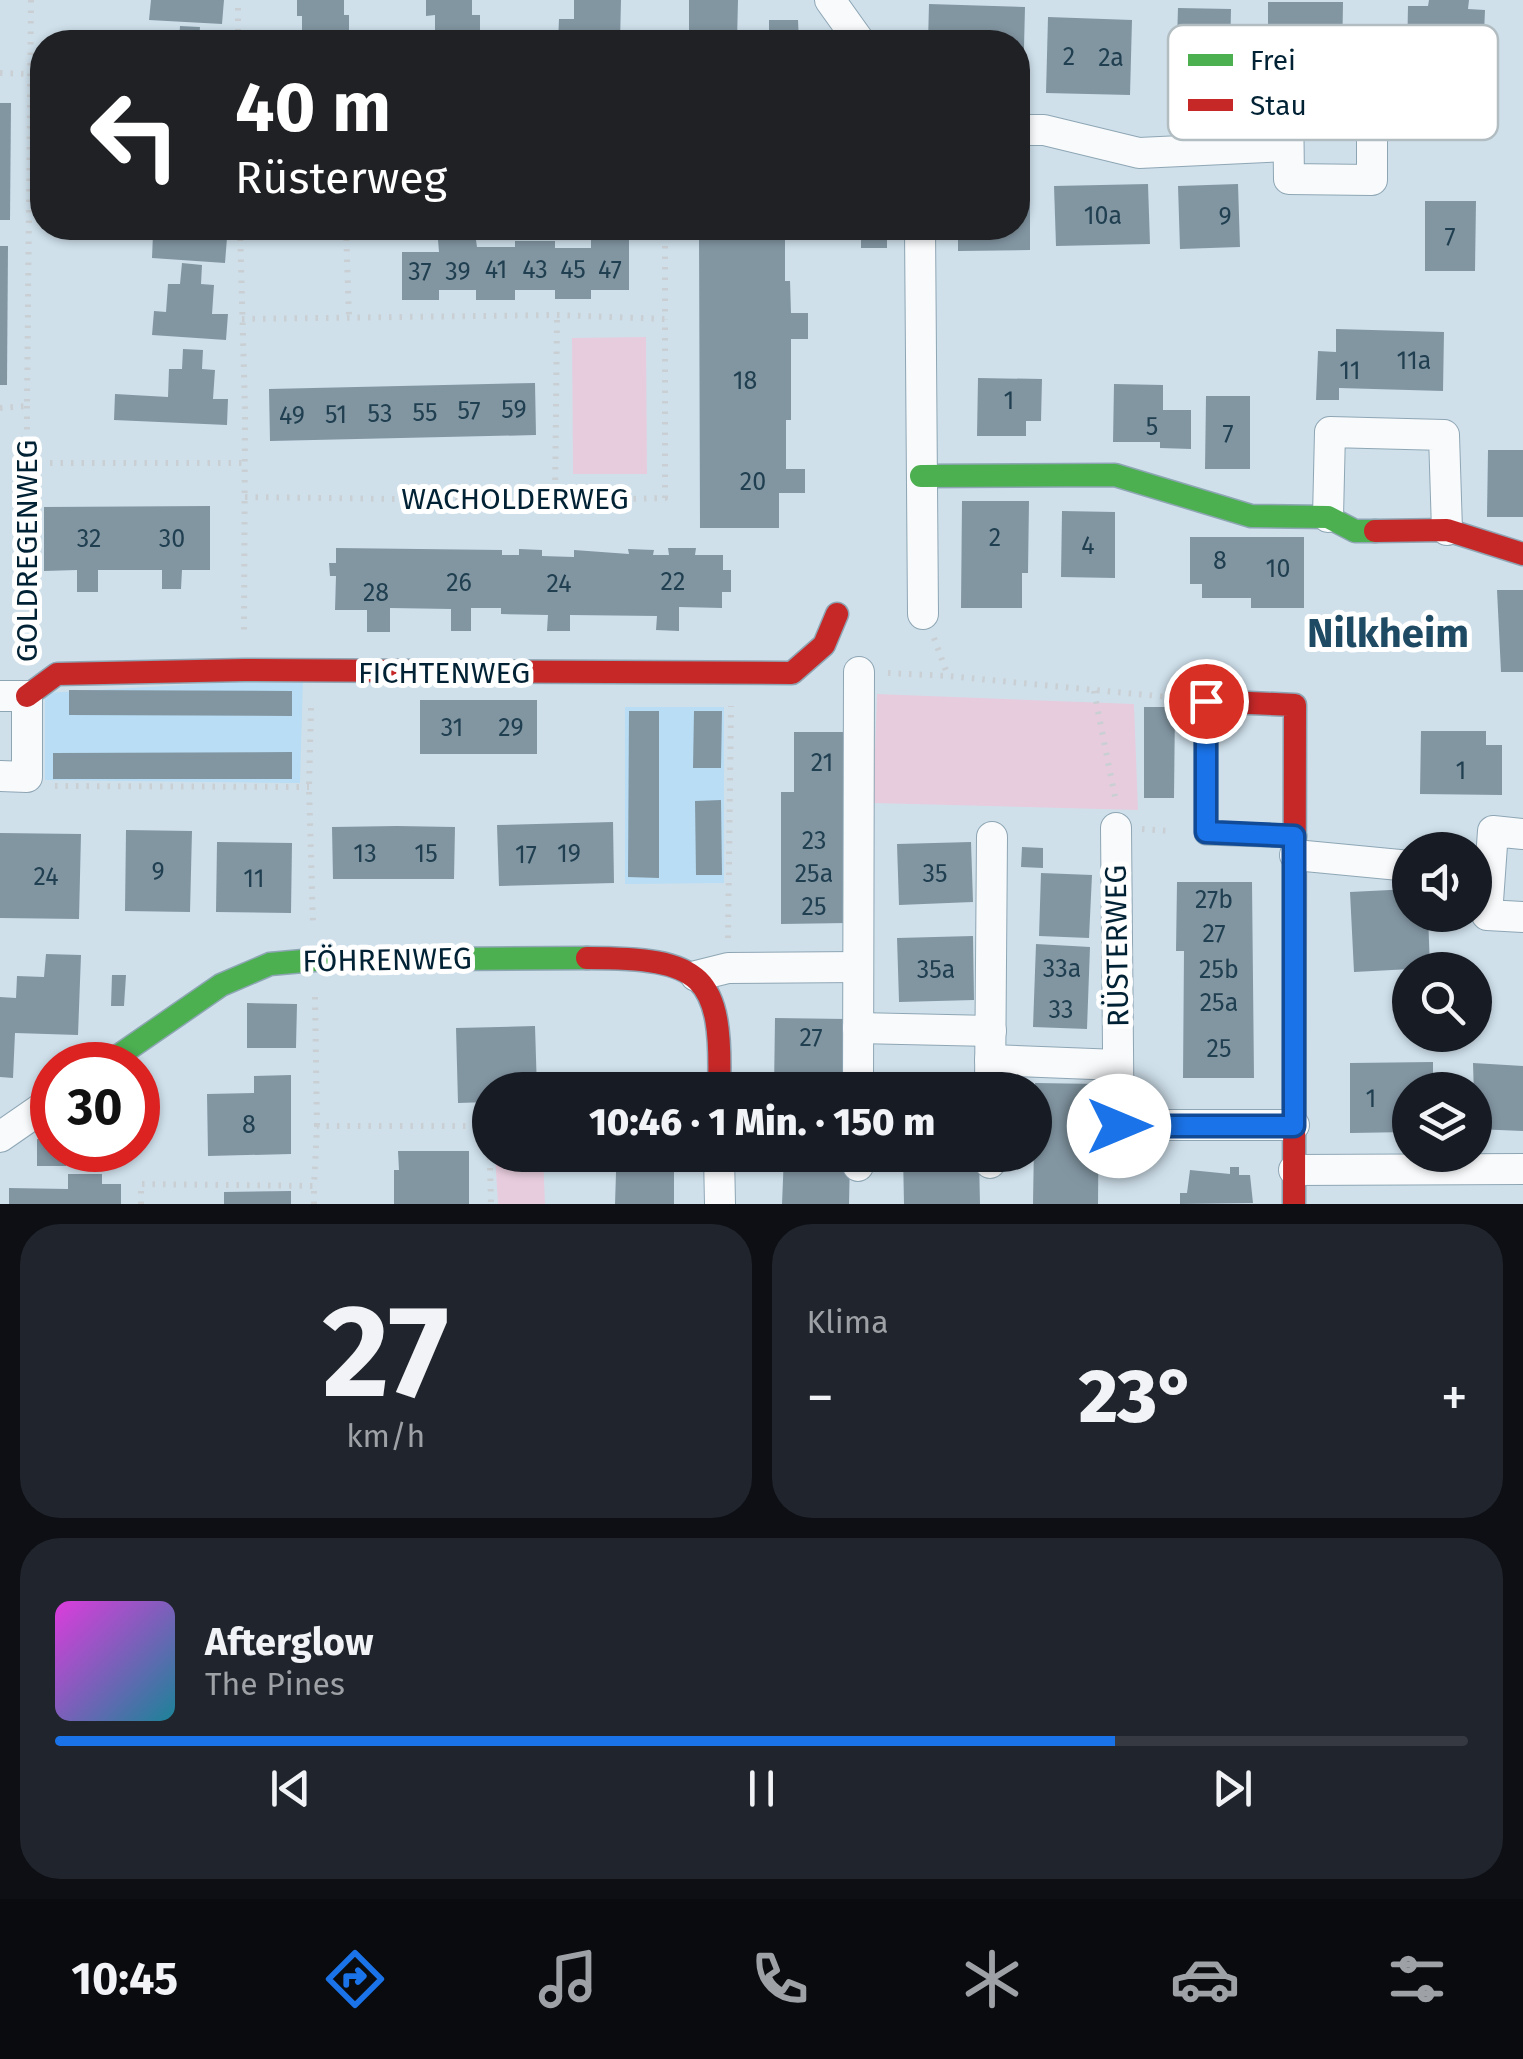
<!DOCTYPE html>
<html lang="de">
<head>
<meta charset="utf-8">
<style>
	body { margin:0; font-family:"Fira Sans",sans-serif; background:#20242c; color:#f1f3f6; height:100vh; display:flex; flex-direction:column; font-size:38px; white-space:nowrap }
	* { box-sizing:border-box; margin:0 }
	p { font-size:32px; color:#9ea1a6 }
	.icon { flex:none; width:55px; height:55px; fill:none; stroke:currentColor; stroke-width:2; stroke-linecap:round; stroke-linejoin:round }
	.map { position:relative; height:1204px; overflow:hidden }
	.drawer { display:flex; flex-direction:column; gap:20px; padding:20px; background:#0d0f14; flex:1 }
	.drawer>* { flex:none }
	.guide { position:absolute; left:30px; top:30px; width:1000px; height:210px; border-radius:40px; box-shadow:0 2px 8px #0004; background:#202124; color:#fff; overflow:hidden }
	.buttons { position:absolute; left:1392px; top:832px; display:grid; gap:20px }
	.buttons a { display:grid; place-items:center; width:100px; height:100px; border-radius:50%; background:#171b24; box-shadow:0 2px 8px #0004; font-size:50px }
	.speed { position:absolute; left:30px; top:1042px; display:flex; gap:20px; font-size:50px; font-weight:700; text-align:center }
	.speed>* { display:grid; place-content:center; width:130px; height:130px; border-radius:50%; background:#171b24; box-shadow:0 2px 8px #0004; line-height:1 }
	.speed .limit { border:15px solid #d22; background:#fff; color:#111 }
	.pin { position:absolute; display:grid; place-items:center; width:85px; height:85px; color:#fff; margin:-42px; border:5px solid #fff; border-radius:50%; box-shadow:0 2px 10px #0007 }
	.me { position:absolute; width:110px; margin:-55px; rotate:90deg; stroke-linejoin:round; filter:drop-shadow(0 0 8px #0008) }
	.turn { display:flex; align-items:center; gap:35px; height:210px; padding:0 40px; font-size:45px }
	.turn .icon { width:130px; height:130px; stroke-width:2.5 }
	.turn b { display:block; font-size:70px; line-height:85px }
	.big { font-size:75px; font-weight:800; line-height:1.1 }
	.drawer .tile { flex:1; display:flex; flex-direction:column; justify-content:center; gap:15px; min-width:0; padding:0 35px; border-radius:40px; background:#20242c }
	.drawer .dial { align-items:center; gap:0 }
	.dial b { font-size:130px; line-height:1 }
	.song { display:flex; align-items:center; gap:30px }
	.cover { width:120px; height:120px; border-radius:15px; background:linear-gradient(135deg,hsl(300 70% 55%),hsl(190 70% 35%)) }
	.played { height:10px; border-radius:5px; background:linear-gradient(90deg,#1a73e8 75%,#363941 75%) }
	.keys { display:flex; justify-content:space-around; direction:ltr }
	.heat { display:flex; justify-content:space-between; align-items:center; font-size:55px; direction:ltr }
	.drawer .tiles { flex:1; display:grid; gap:20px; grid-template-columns:1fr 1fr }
	.tile:last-child { grid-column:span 2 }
	.trip { position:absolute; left:472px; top:1072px; width:580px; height:100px; border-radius:50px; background:#171b24; box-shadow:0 2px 8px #0004; font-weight:800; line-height:100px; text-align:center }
	.dock { display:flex; height:160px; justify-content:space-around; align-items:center; background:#090b0e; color:#9ea1a6 }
	.dock .icon { width:70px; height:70px }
	.dock .current { color:#1a73e8 }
	.dock b { font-size:45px; color:#f1f3f6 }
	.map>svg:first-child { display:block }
</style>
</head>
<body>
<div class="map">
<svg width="1523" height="1204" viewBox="0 0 1523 1204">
	<rect width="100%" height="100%" fill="#cfe0eb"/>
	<g fill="#b8ddf4">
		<path d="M303,678l-3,105 -255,-3v-87z"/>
		<path d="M625,707h99v176l-99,1z"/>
	</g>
	<g fill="#e7ccdd">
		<path d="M646,337l1,137h-74l-1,-136z"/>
		<path d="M877,694l257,10 4,106 -265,-7z"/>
		<path d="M495,1155h48l2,49h-47z"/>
	</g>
	<g fill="#8296a2">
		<path d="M151,0h73l-2,24 -73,-4z"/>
		<path d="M297,0h47v15h5v27h-47v-26h-5z"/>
		<path d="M426,0h46v15h8v27h-45v-27l-9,1z"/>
		<path d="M574,0h47l-1,42h-62l1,-23h15z"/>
		<path d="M689,0h49l-1,42h-48z"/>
		<path d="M1429,0h40l-1,9 17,1 -2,48 -23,-1v6l-30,-1v-5l-23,-1 1,-50h20z"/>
		<path d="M1268,2h75l-1,60h-74z"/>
		<path d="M929,4l96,3 -2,81h-5v-46h-90z"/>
		<path d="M1178,8l53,1 -2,93 -54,-2z"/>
		<path d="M1048,17l84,3 -2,75 -84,-2z"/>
		<path d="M769,20h29l1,22h-30z"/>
		<path d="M180,26l20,1 -1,15h-20z"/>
		<path d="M0,103h11l-1,117h-10z"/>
		<path d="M1018,182h12v68l-72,1v-23h60z"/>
		<path d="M1148,184l2,60 -94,2 -2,-60z"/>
		<path d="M1238,184l2,63 -60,2 -2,-63z"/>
		<path d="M1425,201h51l-1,70h-50z"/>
		<path d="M166,228h45v9l16,1 -2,25 -73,-5 1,-24 12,1z"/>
		<path d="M699,228h86v53h5l1,32h17v26h-17v81h-5v49h19v24h-26v35h-79z"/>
		<rect x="861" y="228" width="26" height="20"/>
		<path d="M591,239h38v51h-38v9h-36v-9h-40v10h-39v-10h-37v10h-37v-48h37l-1,-12h38l1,7h38v-6h40v7h36z"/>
		<path d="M0,246h8l-1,139h-7z"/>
		<path d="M182,263l20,2 -1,19 13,1 -2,29h16l-2,26 -74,-5 2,-24 12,1 2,-28h12z"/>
		<path d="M1336,329l108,3 -1,59 -104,-3v12h-23l2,-49 18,1z"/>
		<path d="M183,349l20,1 -1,19 13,1 -2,29h15l-1,26 -113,-5 1,-26 53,3 1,-28h13z"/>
		<path d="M978,378l64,1 -1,42h-15v15h-49z"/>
		<path d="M535,383l1,52 -266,6 -1,-52z"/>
		<path d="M1114,384l49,1v25h28v39l-31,-1v-6h-47z"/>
		<path d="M1206,396h44v73h-45z"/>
		<path d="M1488,450h35v67h-36z"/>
		<path d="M962,501h67l-1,72h-6v35h-61z"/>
		<path d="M210,506v64h-28l-1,19h-19v-19h-64v22h-21v-22l-33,1v-64z"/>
		<path d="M1062,511l53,1v66l-54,-1z"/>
		<path d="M1190,537h114v71h-53v-10h-49v-14h-12z"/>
		<path d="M336,548l166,2v5h17v-6l23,1v6l32,1v-7l55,4 -1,-5 26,1 -1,5h16l-1,-7h28l-1,7h28v15h8v22h-9v16l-43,-1v24l-23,-1 1,-14 -87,-1v16h-23l1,-16 -47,-1v-6h-30v23h-20v-22l-61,-1v24h-23v-22h-32l1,-34h-6l-1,-13h7z"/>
		<path d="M1497,590h26v82h-22z"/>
		<path d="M69,690l223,1v25l-223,-1z"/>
		<rect x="420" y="700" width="117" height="54"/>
		<path d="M1144,707h31l-1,91h-30z"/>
		<path d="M629,711h30v167l-31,-1z"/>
		<path d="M694,711h28l-1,57h-28z"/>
		<path d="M1421,731h65v14h16v50l-82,-1z"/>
		<path d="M794,732h56l-3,191 -66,1v-132h13z"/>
		<path d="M292,752v27h-239v-26z"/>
		<path d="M721,800l1,75h-26l-1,-74z"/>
		<path d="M613,822l1,61 -115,3 -2,-61z"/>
		<path d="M397,826l58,1 -1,52h-121l-1,-52z"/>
		<path d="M126,830l66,1 -2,81 -65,-1z"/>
		<path d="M0,833l81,1 -2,85 -79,-1z"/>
		<path d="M217,842l75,1 -1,70 -75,-1z"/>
		<path d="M971,842l2,60 -74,3 -2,-61z"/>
		<path d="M1022,847l21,1v20l-22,-1z"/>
		<path d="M1041,873l51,2 -3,63 -50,-2z"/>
		<path d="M1177,882h75l2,196h-71l1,-127h-8z"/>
		<path d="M1410,889v26h18l2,53 -76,4 -4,-80z"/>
		<path d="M973,936l1,64 -75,2 -2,-64z"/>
		<path d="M1036,944l54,3 -3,82 -54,-2z"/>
		<path d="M46,954l35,1 -3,80 -63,-2 -2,45 -13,-1v-80l16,1 1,-22 27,1z"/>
		<path d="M112,975h14l-2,31h-13z"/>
		<path d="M247,1003l50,1 -1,44h-49z"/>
		<path d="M775,1018l71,1 -1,71 -71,-1z"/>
		<path d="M535,1026l2,64h-47v12l-32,1 -2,-75z"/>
		<path d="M1433,1062v28h-23v42l-60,1v-70z"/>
		<path d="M1473,1063l50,3v65l-48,-2z"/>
		<path d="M291,1075v79l-83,2 -1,-62 47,-1v-17z"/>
		<path d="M1035,1083l64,1 -1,120h-65z"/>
		<path d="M37,1139h15v11h14v16h-29z"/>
		<path d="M398,1151h71v53h-75v-34h5z"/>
		<path d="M784,1155h59v4h7l-1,45h-67z"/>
		<path d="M903,1155l76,3 1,46h-76z"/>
		<path d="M1230,1167h9v8h11l3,28 -73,1v-11h7l3,-23 40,4z"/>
		<path d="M616,1172h58v32h-59z"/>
		<path d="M68,1174h34v10h19v20h-112v-16l59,1z"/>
		<path d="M291,1191v13h-67v-12z"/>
	</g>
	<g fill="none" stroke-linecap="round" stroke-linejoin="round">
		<g stroke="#8ea6b4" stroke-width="32">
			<g id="street">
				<path d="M830,0l30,42"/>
				<path d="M1288,99l84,1v80l-83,-1z"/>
				<path d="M1018,130h26l95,23 149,-7"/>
				<path d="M920,228l3,386"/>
				<path d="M1328,517l2,-85 114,3 3,95"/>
				<path d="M0,696h27v81l-27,-1"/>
				<path d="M1116,828l3,331"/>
				<path d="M1523,834l-30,-3 -6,84 36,2"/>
				<path d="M1295,855l115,11"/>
				<path d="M696,976l32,-8 130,-1"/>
				<path d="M858,1028l133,3"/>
				<path d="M990,1060l128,5"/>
				<path d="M858,1090l1,-418"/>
				<path d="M990,1090l2,-253"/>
				<path d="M1119,1125h175"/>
				<path d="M0,1137l52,-36"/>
				<path d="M719,1155l1,49"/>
				<path d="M990,1163v-8"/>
				<path d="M858,1166v-11"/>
				<path d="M1294,1170l229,-1"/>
			</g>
		</g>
		<g stroke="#8ea6b4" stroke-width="25">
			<g id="fast">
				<path d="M921,476l194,-1 136,41 77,1 27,14h20"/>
				<path d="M1206,718v115l89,3"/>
				<path d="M105,1065l116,-80 49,-21 44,-4 273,-2"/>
			</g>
		</g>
		<g stroke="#8ea6b4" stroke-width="25">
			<g id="jam">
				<path d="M1375,531l72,-1 76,24"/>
				<path d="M27,696l30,-22 187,-4 548,3 32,-28 13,-31"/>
				<path d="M1206,718v-17l89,4 -1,499"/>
				<path d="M587,958c116,0 136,16 132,132"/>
			</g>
		</g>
		<g stroke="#c9cfd3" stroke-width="6" stroke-dasharray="2.5 8" stroke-linecap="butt">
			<path d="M238,42v-42"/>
			<path d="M0,73l31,1"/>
			<path d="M240,228l5,182 -1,224"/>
			<path d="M346,228l3,88"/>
			<path d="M242,319l315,-4 108,4v-91"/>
			<path d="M27,406v244"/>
			<path d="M0,408l27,-2 4,-406"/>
			<path d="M29,463h216"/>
			<path d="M245,497l310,4 110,-3v-179"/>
			<path d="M555,501l2,-186"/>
			<path d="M934,638l14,38"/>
			<path d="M888,673l60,3 221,21"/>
			<path d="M1094,691l22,111"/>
			<path d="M311,708l-2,79 4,138"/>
			<path d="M55,786l254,1"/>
			<path d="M1142,829l28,2"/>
			<path d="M728,938l3,-232"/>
			<path d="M315,997l2,129"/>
			<path d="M489,1126l2,78"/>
			<path d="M141,1204v-20l173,2 3,-60h173"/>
			<path d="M314,1204v-18"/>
		</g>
		<use href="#street" stroke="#f8fafc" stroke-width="30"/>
		<use href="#fast" stroke="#4caf50" stroke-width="22"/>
		<use href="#jam" stroke="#c62828" stroke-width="22"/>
	</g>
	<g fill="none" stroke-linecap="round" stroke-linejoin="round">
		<g stroke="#114b97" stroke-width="25">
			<path id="route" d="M1119,1126h175v-290l-88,-4v-131"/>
		</g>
		<use href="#route" stroke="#1a73e8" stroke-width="18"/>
	</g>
	<g text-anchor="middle" stroke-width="10" stroke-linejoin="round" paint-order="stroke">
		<g font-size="25" fill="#203f50">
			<text x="1069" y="65">2</text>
			<text x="1111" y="66">2a</text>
			<text x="1103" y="224">10a</text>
			<text x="1225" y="225">9</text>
			<text x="1450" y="245">7</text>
			<text x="496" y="278">41</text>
			<text x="535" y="278">43</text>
			<text x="573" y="278">45</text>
			<text x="610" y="278">47</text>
			<text x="420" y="280">37</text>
			<text x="458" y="280">39</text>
			<text x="1414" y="369">11a</text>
			<text x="1350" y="379">11</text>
			<text x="745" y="389">18</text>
			<text x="1009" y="409">1</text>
			<text x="514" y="418">59</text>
			<text x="469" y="419">57</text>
			<text x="425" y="421">55</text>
			<text x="380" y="422">53</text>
			<text x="336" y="423">51</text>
			<text x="292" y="424">49</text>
			<text x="1152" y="435">5</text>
			<text x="1228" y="442">7</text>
			<text x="753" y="490">20</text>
			<text x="995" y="546">2</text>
			<text x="89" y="547">32</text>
			<text x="172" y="547">30</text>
			<text x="1088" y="554">4</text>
			<text x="1220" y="569">8</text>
			<text x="1278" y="577">10</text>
			<text x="673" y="590">22</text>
			<text x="459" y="591">26</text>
			<text x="559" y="592">24</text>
			<text x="376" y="601">28</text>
			<text x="452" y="736">31</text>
			<text x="511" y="736">29</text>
			<text x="822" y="771">21</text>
			<text x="1461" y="779">1</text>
			<text x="814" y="849">23</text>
			<text x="365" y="862">13</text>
			<text x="426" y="862">15</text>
			<text x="569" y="862">19</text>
			<text x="526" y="863">17</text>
			<text x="158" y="880">9</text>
			<text x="814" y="882">25a</text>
			<text x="935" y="882">35</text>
			<text x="46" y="885">24</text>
			<text x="254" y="887">11</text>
			<text x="1214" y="908">27b</text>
			<text x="814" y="915">25</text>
			<text x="1214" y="942">27</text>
			<text x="1062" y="977">33a</text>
			<text x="936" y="978">35a</text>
			<text x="1219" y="978">25b</text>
			<text x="1219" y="1011">25a</text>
			<text x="1061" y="1018">33</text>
			<text x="811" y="1046">27</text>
			<text x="1219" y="1057">25</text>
			<text x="1371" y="1107">1</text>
			<text x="249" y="1133">8</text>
		</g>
		<g font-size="30" fill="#002234" stroke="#fff">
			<text x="515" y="509">WACHOLDERWEG</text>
			<text transform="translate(27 551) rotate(-90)" y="10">GOLDREGENWEG</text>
			<text x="444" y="683">FICHTENWEG</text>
			<text transform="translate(1117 946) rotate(-91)" y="10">RÜSTERWEG</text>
			<text transform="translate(387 960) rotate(-1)" y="10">FÖHRENWEG</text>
		</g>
		<g font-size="40" font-weight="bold" fill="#1e4b63" stroke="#fff">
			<text x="1388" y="647">Nilkheim</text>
		</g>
	</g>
	<rect x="1168" y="25" width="330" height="115" rx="15" fill="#fff" stroke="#b2bdc2" stroke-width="2.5"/>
	<rect x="1188" y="54" width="45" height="12" fill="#4caf50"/>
	<rect x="1188" y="99" width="45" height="12" fill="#c62828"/>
	<g font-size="28" fill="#002234">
		<text x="1250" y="70">Frei</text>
		<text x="1250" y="115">Stau</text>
	</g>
</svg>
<div class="buttons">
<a><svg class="icon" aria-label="sound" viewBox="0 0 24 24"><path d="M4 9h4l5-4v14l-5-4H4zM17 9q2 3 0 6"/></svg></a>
<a><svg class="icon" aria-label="search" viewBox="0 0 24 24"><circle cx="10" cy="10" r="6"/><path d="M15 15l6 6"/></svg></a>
<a><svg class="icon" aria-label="layers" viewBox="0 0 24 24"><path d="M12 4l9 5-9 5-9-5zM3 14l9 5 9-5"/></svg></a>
</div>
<div class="speed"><div class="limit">30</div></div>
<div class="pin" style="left:1206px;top:701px;background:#d93025"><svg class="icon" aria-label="arrive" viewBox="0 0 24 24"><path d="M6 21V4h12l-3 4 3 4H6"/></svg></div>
<svg class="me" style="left:1119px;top:1126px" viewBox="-20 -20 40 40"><circle r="19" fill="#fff"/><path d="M0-13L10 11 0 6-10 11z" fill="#1a73e8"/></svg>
<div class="trip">10:46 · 1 Min. · 150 m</div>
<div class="guide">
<div class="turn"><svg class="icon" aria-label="left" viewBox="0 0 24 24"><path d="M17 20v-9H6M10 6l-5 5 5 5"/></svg><div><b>40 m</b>Rüsterweg</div></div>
</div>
</div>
<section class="drawer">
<div class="tiles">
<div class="tile dial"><b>27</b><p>km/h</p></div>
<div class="tile"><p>Klima</p>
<div class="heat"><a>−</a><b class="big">23°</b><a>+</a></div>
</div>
<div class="tile">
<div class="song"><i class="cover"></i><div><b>Afterglow</b><p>The Pines</p></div></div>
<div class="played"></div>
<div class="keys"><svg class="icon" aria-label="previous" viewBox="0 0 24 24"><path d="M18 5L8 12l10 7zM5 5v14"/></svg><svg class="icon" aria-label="pause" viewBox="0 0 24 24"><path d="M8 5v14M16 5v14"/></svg><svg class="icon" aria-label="next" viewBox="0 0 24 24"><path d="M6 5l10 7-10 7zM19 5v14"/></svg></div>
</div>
</div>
</section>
<nav class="dock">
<b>10:45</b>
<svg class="icon current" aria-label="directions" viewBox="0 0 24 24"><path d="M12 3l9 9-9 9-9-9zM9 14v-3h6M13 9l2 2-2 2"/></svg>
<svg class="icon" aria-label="music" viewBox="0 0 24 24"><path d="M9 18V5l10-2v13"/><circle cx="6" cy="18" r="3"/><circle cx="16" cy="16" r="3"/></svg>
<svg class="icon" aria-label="phone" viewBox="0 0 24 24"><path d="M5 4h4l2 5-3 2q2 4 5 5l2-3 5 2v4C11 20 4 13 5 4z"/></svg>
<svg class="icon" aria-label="climate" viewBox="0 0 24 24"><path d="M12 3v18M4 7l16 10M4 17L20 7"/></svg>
<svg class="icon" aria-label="car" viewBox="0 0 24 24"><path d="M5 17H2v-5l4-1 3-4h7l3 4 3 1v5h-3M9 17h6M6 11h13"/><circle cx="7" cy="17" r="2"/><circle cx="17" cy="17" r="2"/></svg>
<svg class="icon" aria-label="filters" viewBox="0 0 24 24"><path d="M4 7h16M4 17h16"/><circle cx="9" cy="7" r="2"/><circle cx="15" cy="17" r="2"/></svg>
</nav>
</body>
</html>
